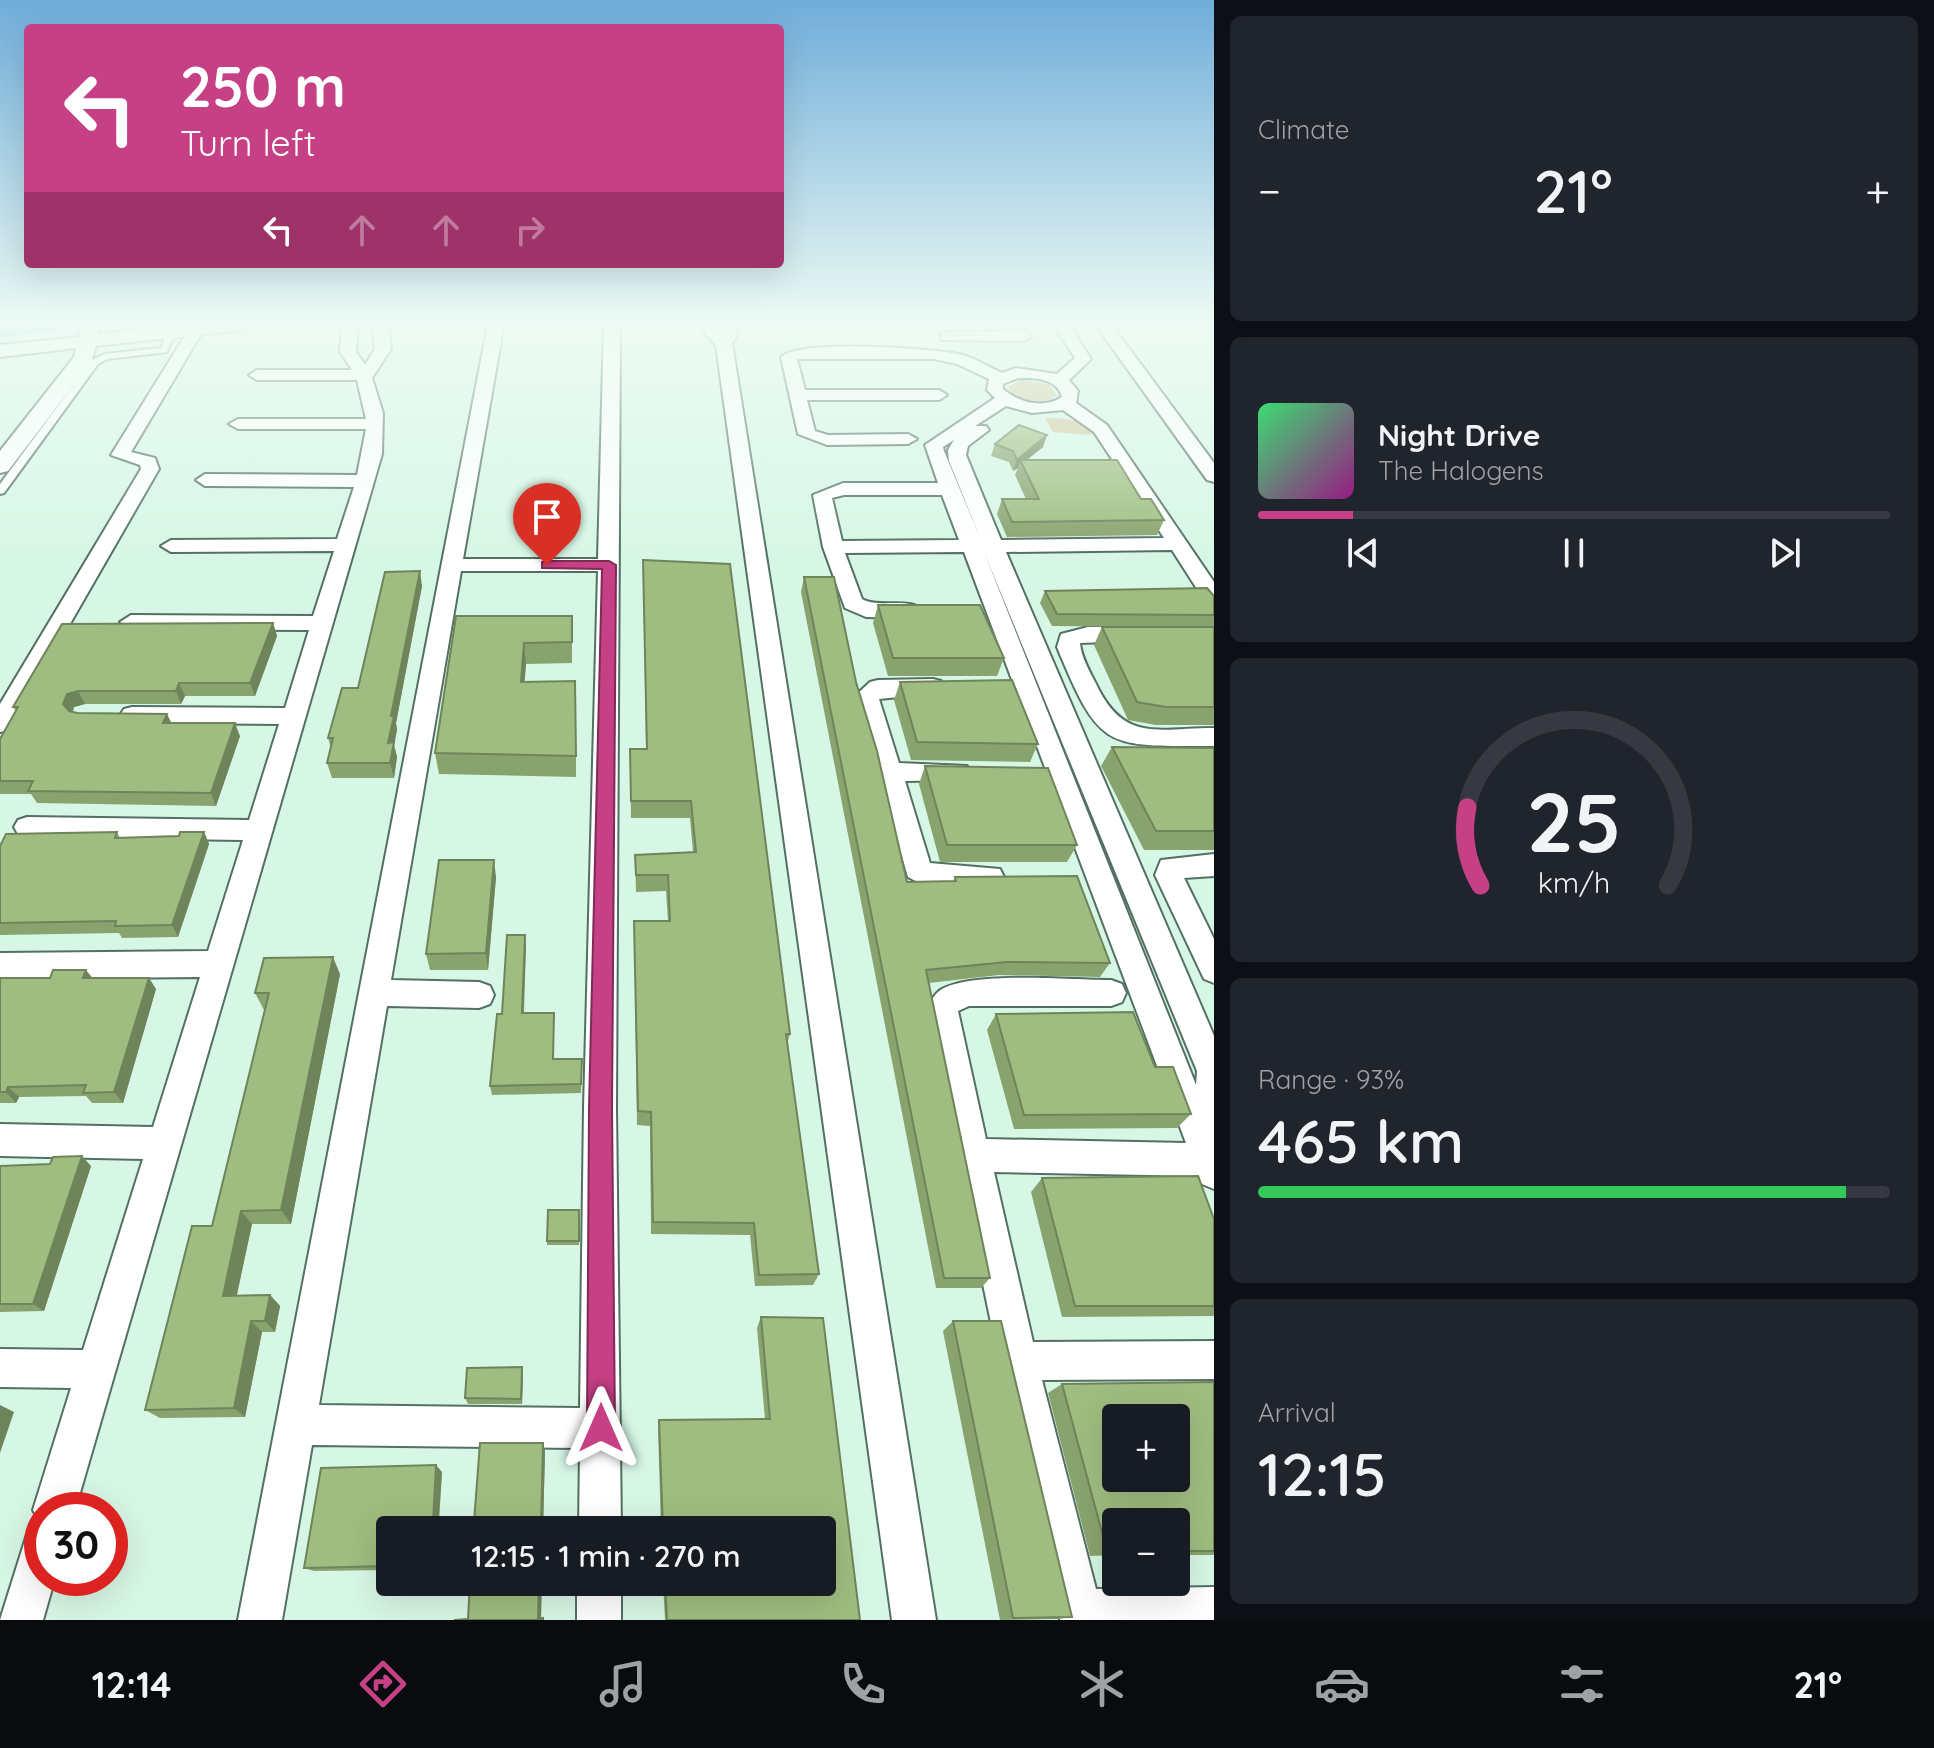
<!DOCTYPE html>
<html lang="en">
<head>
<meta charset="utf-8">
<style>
	body { margin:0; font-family:Quicksand,sans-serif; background:#20242c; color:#f1f3f6; height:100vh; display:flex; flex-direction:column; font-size:30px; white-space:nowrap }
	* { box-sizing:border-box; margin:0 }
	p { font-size:26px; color:#9ea1a6 }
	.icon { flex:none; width:44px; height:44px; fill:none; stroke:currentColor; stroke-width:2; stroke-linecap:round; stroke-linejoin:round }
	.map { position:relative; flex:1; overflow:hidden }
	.sheet { display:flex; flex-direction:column; gap:16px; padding:16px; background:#0d0f14; width:720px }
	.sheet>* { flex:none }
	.guide { position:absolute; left:24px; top:24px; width:760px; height:244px; border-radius:8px; box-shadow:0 8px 32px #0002; background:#c54084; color:#fff; overflow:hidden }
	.controls { position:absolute; left:1102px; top:1404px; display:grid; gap:16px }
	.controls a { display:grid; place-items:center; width:88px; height:88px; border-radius:8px; background:#171b24; box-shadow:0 8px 32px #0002; font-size:40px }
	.speed { position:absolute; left:24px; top:1492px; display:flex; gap:16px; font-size:40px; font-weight:700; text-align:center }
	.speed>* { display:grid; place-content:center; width:104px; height:104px; border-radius:50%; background:#171b24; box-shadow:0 8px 32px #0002; line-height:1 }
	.speed .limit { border:12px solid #d22; background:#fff; color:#111 }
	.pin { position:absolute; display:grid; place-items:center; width:68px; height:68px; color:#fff; margin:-82px -34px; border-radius:50% 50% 50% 0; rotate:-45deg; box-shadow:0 0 8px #0007 }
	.pin .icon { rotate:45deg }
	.me { position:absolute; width:88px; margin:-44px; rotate:0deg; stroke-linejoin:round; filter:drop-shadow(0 0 6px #0008) }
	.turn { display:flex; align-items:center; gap:28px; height:168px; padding:0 24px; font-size:36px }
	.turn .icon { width:104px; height:104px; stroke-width:2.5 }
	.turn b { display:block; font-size:56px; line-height:68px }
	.lanes { display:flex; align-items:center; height:76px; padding:0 24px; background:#0003; justify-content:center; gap:40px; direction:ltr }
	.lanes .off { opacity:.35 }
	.big { font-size:60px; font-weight:600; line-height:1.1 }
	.sheet .widget { flex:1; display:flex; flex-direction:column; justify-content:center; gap:12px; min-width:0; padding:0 28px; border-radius:12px; background:#20242c }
	.sheet .dial { align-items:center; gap:0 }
	.dial svg { height:208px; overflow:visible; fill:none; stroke:#363941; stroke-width:7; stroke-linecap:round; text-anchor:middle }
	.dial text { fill:#f1f3f6; stroke:none }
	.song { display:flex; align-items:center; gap:24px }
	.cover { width:96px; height:96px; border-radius:12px; background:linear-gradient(135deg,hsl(140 70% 55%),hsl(310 70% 35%)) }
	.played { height:8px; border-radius:4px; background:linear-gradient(90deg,#c54084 15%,#363941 15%) }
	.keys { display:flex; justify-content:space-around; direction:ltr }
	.heat { display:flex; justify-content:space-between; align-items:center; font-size:44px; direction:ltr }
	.charge { height:12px; border-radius:6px; background:linear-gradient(90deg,#34c759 93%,#363941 0) }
	.trip { position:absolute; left:376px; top:1516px; width:460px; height:80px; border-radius:8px; background:#171b24; box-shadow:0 8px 32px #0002; font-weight:600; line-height:80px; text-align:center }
	.tab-bar { display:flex; height:128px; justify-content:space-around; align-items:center; background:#090b0e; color:#9ea1a6 }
	.tab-bar .icon { width:56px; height:56px }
	.tab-bar .current { color:#c54084 }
	.tab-bar b { font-size:36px; color:#f1f3f6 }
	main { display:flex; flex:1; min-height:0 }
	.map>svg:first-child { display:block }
</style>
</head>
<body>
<main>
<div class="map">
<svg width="1214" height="1620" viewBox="0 0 1214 1620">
	<rect width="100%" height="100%" fill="#d7f7e6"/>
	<g fill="#d1c599">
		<path d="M1020,380l29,4 8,11c-13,12 -41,8 -49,-8z"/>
		<path d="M1045,418c18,0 36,0 47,17l-39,-3z"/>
	</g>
	<path fill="#5aa2c6" d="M0,324h116l-116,13z"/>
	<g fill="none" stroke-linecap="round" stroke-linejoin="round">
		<g stroke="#537062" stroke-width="4">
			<path id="service" d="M168,330l7,2 -8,20 -60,7 -9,5 -94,129 -4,1v-10l92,-124 13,-6 56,-6z"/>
		</g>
		<g stroke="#537062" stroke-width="4">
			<g id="minor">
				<path d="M342,324h16l-2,28 9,13 10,-16 -3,-25h16l3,25 -19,29 11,35 -1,41 -307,1056h-33v16l-9,-16 38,-122 -71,-1v-38l83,1 60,-191 -143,-3v-32l153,3 47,-150 -200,2v-26l208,-2 35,-111 -216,-3 -9,-3 -4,-7 4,-7 9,-3 222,3 30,-96 -147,-1 -8,-2 -4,-6 4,-6 8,-2 153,1 24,-78 -178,-1 -11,-7 11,-7 182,1 21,-65 -163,1 -10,-6 10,-6 166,-1 17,-52 -149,-1 -9,-6 9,-6 152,1 9,-46h-128l-9,-5 9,-5h128l-9,-39h-100l-8,-5 8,-5h95l-12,-18z"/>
				<path d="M488,324h16l-41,235h135l6,-235h16l-4,784 5,422h-42l1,-82 -268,-3 -30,175h-44zM461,571h137l-14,537 -4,300 -261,-3 68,-399 92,2 11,-4 4,-9 -4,-9 -11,-4 -88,-2z"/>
				<path d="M702,324h16l3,9v-9h16v12l-5,7 204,1277h-44l-176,-1275 -10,-10z"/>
				<path d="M1053,324h16l22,35 -22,21 9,11 -2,12 31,22 107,157v23l-8,-2 -34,-53 -166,2 208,484v153l-12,-5 -3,-8 -205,-4 39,170 181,-1v38l-172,1 54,209 118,-2v33h-154l-61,-259 -72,-346c2,-10 6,-21 15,-26 33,-18 128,-9 169,-9l11,4 4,9 -4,9 -11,4h-142l-11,5 28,128 200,4 -222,-591 -119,1 17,46c18,10 48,-3 62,12l-11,7 -47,-1 -21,-9 -22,-61 -10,-52 30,-12h95l-13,-38 70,-47 -8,-8 2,-11 -32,-15 -23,-5h-137l8,31h134l8,5 -8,5h-132l8,31 13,4 80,-1 9,5 -9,5 -81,1 -29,-11 -17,-77c19,-18 153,-9 182,-2 13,4 26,12 39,18l14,-5 41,6 18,-16zM1018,378c17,0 39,0 44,19 -19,12 -42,6 -59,-8v-5zM1006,406l26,7 31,-3 31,22 70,106 -163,2 -35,-85 2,-9 21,-16 -3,-4h-11zM954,440l-6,10 1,11 32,79 -37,-89 -1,-4zM844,495h98l17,45 -117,1 -10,-43zM984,552l213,519 -1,14z"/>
				<path d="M1095,324h16l103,139v19l-7,-2z"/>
				<path d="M191,326l13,3 -73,123 24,6 4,11 -150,261 -9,2v-28l141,-235 -1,-4 -29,-10z"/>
				<path d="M946,332l78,-1 8,5 -8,5 -83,-1v-6z"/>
				<path d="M1088,627h46l11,7 -11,7 -54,2c1,14 10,29 16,41 28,59 61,44 118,44v18c-109,0 -114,5 -157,-99l4,-13z"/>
				<path d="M933,679l8,2 4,6 -4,6 -62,6 20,64 68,3 4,7 -4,7 -62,1 25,82 70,6 4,8 -4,8c-26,8 -69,6 -92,-8l-53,-181 15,-14 8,-2z"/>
				<path d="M1214,854v22l-30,2 30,61v44l-10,-4 -49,-104 6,-15z"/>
				<path d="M42,1528v50h13l-12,42h-43l27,-86z"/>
				<rect x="577" y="1582" width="44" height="38"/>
			</g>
		</g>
		<g stroke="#537062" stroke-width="4">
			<path id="tertiary" d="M82,324h18l-2,10 94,-10h60l-9,6 -147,16 -5,16 -83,109 -8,2v-22l74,-94 2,-9 -76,9v-12l79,-8z"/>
		</g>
		<use href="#service" fill="#fff" fill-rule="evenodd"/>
		<use href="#minor" fill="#fff" fill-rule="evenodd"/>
		<use href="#tertiary" fill="#fff" fill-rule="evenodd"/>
	</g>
	<g fill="#89a36e">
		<path d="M995,444l48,3 -17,13 115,39 23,21 -7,15 -150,2 -10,-23 5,-15h24l-11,-24 3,-7 -5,3 -4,-9 -18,-6z"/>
		<path d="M643,560l147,474 -3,10 32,230 -6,11 -58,1 -5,-51 -99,-1 -1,-108 -13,-1 -3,-204h34l-2,-30 -30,1 -1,-37 58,-3 -3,-34h-59l-1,-69h16z"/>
		<path d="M804,577l52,105 51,200 46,-1 2,-4 155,86 -10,14 -101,-2 -70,8 61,295 -9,10h-45l-135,-696z"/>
		<path d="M422,586l-26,137 1,7 -3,15 3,12 -3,21h-62l-5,-15 4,-15 -3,-10z"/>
		<path d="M1045,591l169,5v129h-58l-28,-5 -34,-75 8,-18h42l-92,-1 -12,-23z"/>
		<path d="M878,605l126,53 -7,18h-109l-15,-53z"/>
		<path d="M456,616h116v47l-46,1 -2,18 52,20v75l-137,-3 -4,-21z"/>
		<path d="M273,623l4,13 -22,60h-70l-4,8h-96l-11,3 -1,5 98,11 69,13 -24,70 -179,-3 -6,-9h-31v-55l16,-28 -3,-4z"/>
		<path d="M900,682l138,62 -8,18 -119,-2 -17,-60z"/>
		<path d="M1112,747l102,1v102h-70l-43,-84z"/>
		<path d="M925,766l152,79 -10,17h-127l-21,-78z"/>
		<path d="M117,832l3,6 59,-2 25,-4 5,12 -31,93 -56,1 -3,-5 -119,2v-89z"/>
		<path d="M496,877l-8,93h-58l-4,-16z"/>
		<path d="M526,945l-2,68h30v46l28,9 -1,25 -89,2 -2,-9 12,-72z"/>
		<path d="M340,974l-49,250h-39l-15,71h33l10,11 -5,26h-13l-17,85 -85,1 -15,-8 67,-184 53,-216h-1l-9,-17z"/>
		<path d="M0,978h93l63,11 -33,114h-31l-6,-7 -67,1 -3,6h-16z"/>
		<path d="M996,1014l159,53 36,47 -14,14 -163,1 -27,-99z"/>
		<path d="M0,1166h91l-47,145 -44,1z"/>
		<path d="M1042,1178l172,41v97l-152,1 -31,-125z"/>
		<path d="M579,1210v35h-32v-4z"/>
		<path d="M761,1317l99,303h-195l-2,-38h159v-52h-161l-3,-102 1,-8 106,-1 -8,-91z"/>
		<path d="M953,1321l119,296 -15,2 -57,1 -57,-289z"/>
		<path d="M522,1367l1,6 -1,31h-54l-3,-6z"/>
		<path d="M1214,1382v173h-38v-33h-60v33l-26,1 -42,-163 14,-9z"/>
		<path d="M545,1451l-2,79h-153v40l-76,1 -10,-3 138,-96 -3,51 35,-1z"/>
	</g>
	<g fill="#6f845a">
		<path d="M1047,435l-4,12 -21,17 -2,-4 -2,8 -5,3 4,-11z"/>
		<path d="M420,571l2,15 -26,137 1,7 -3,15 3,12 -3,21 -4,-15 -2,-20 3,-27z"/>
		<path d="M273,623l4,13 -22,60 -5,-13z"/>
		<path d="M524,643l2,21 -3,39 -2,-21z"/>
		<path d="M179,683l6,13 -4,8 -5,-13z"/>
		<path d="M78,691l7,13 -11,3 -4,10 -7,-13 4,-10z"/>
		<path d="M167,714l6,12 -10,-3z"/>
		<path d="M235,723l5,13 -24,70 -5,-13z"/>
		<path d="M204,832l5,12 -31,93 -6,-12z"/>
		<path d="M494,860l2,17 -8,93 -2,-17z"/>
		<path d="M525,935l1,10 -3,78 -1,-10z"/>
		<path d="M333,957l7,17 -49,250 -10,-14z"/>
		<path d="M86,970l9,11 -12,-3z"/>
		<path d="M149,978l7,11 -33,114 -9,-11z"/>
		<path d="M8,1087l11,10 -3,6 -10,-11z"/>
		<path d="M82,1156l9,10 -47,145 -11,-7z"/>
		<path d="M241,1211l11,13 -18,83 -11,-11z"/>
		<path d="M270,1295l10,11 -5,26 -10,-11z"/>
		<path d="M251,1321l11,11 -17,85 -11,-9z"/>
		<path d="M522,1367l1,6 -1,31 -1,-5z"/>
		<path d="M0,1405l14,7 -14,41z"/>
		<path d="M543,1443l2,8 -2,79h-2z"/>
		<path d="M436,1465l6,7 -4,56 -5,-5z"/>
		<path d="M539,1582h3l-1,38 -3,-1z"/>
	</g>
	<g fill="#9fbd80" stroke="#6f845a" stroke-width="2" fill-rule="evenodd">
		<path d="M1019,425l28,10 -30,25 -4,-9 -18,-7z"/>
		<path d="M1020,460h97l24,39h10l13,21 -152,2 -10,-23h37z"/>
		<path d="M643,560l87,4 60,470h-4l33,240 -60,1 -5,-52 -101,-1 -2,-110 -13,-1 -4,-190h36l-2,-46h-32l-1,-20 61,-3 -5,-51h-60l-1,-52h17z"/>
		<path d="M420,571l-29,145h3l-6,27 6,-1 -4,21h-63l6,-25h-5l14,-50h16l27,-116z"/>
		<path d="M804,577h30l22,105 21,69 30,131 49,-1 -1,-4 122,-1 33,87 -103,-1 -81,8 64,308h-46z"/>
		<path d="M1207,588l7,8v19l-157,-1 -12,-23z"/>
		<path d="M878,605h102l24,53h-111z"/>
		<path d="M456,616h116v26l-48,1 -3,39 54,-1 1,75 -141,-3z"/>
		<path d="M273,623l-23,60h-71l-3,8h-98l-11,3 -4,10 6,7 8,2 90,1 -4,9h72l-24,70 -183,-2 5,-10h-33v-42l18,-32h-5l49,-83z"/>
		<path d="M1102,627h112v80h-48l-29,-5z"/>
		<path d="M1012,680l26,64 -121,-2 -17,-60z"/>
		<path d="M1112,747l102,1v83h-58z"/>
		<path d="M925,766l123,2 29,77h-130z"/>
		<path d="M117,832l-2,6 64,-2 1,-4h24l-32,93 -57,1 1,-5 -116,2v-77l6,-12z"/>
		<path d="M439,860h55l-8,93 -60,1z"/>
		<path d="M507,935h18l-3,78h32l-1,46h29l-1,25 -91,2 7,-72h5z"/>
		<path d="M333,957l-52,253 -40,1 -18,85 47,-1 -5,26h-14l-17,87 -89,2 47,-184h20l57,-233h-14l9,-35z"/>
		<path d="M53,970h33l-3,8h66l-35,114 -31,1 3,-8 -78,2 -2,5h-6v-114h50z"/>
		<path d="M1133,1012l22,55h18l18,47 -167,1 -28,-101z"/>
		<path d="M82,1156l-49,148h-33v-138l50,-2 3,-7z"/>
		<path d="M1198,1176l16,43v87h-139l-33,-128z"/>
		<path d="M548,1210h31v31h-32z"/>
		<path d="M761,1317l62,1 37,302h-193l-2,-38h157v-52h-159l-4,-110 111,-1z"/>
		<path d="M953,1321h48l71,296 -59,1z"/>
		<path d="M522,1367l-1,32 -56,-1 2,-30z"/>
		<path d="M1214,1382v169h-38v-29h-60v29h-9l-45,-167zM1116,1418h60v60h-60z"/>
		<path d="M480,1443h63l-2,87h-151v36l-86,2 17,-100 115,-3 -3,58 41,-1z"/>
		<path d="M470,1582h69l-1,37 5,-1v2h-89l14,-1z"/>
	</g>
	<linearGradient id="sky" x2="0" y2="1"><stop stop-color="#6fadda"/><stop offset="0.59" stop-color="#edfbf4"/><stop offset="1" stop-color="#edfbf4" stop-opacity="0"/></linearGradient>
	<rect width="1214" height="551" fill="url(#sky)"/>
	<path fill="#c54084" stroke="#802a56" stroke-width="2" d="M547,561h62l7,4 -4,543 3,320 -4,10 -10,4 -9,-4 -5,-10 2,-320 13,-539 -60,-1v-6z"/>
</svg>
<div class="controls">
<a>+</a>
<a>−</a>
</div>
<div class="speed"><div class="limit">30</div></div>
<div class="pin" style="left:547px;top:565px;background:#d93025"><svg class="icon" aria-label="arrive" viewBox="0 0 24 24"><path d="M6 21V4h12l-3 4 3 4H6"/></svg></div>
<svg class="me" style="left:601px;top:1428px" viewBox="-20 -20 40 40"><path d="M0-17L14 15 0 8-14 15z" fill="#c54084" stroke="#fff" stroke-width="4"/></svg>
<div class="trip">12:15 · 1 min · 270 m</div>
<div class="guide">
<div class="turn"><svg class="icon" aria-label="left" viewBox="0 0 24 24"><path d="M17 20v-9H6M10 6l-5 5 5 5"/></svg><div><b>250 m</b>Turn left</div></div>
<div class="lanes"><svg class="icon" aria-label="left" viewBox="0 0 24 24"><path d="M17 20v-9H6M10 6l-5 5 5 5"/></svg><svg class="icon off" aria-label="ahead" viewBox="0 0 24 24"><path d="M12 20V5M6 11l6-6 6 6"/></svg><svg class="icon off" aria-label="ahead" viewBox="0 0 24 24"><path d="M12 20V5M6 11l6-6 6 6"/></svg><svg class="icon off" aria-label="right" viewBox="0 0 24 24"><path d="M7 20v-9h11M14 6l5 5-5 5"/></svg></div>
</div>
</div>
<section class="sheet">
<div class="widget"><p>Climate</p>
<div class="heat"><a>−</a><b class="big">21°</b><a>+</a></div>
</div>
<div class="widget">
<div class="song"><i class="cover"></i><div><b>Night Drive</b><p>The Halogens</p></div></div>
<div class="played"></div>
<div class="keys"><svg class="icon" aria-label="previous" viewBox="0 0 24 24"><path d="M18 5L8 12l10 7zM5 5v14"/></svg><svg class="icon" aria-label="pause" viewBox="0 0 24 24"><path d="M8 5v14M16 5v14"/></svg><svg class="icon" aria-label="next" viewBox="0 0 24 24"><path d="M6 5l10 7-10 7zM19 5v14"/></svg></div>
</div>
<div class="widget dial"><svg viewBox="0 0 100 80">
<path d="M14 69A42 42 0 1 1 86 69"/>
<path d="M14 69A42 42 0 0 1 9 39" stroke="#c54084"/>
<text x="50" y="56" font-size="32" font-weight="700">25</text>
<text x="50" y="72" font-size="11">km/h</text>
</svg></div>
<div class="widget"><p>Range · 93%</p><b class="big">465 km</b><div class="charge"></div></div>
<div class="widget"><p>Arrival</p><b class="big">12:15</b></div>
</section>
</main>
<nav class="tab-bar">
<b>12:14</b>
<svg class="icon current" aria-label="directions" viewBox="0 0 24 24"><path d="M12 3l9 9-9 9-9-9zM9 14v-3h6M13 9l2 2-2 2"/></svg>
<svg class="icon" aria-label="music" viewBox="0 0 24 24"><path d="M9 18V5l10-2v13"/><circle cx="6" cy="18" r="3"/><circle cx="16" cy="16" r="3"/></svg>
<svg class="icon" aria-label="phone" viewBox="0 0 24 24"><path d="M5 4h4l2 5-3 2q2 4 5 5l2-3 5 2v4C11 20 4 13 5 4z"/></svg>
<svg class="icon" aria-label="climate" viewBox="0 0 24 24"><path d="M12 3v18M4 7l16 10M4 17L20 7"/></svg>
<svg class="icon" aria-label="car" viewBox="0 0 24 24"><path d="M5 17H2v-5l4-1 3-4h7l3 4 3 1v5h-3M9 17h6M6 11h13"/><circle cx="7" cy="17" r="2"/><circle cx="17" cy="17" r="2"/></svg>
<svg class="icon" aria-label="filters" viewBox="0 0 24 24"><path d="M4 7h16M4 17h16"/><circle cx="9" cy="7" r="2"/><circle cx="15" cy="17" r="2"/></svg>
<b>21°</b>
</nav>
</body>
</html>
